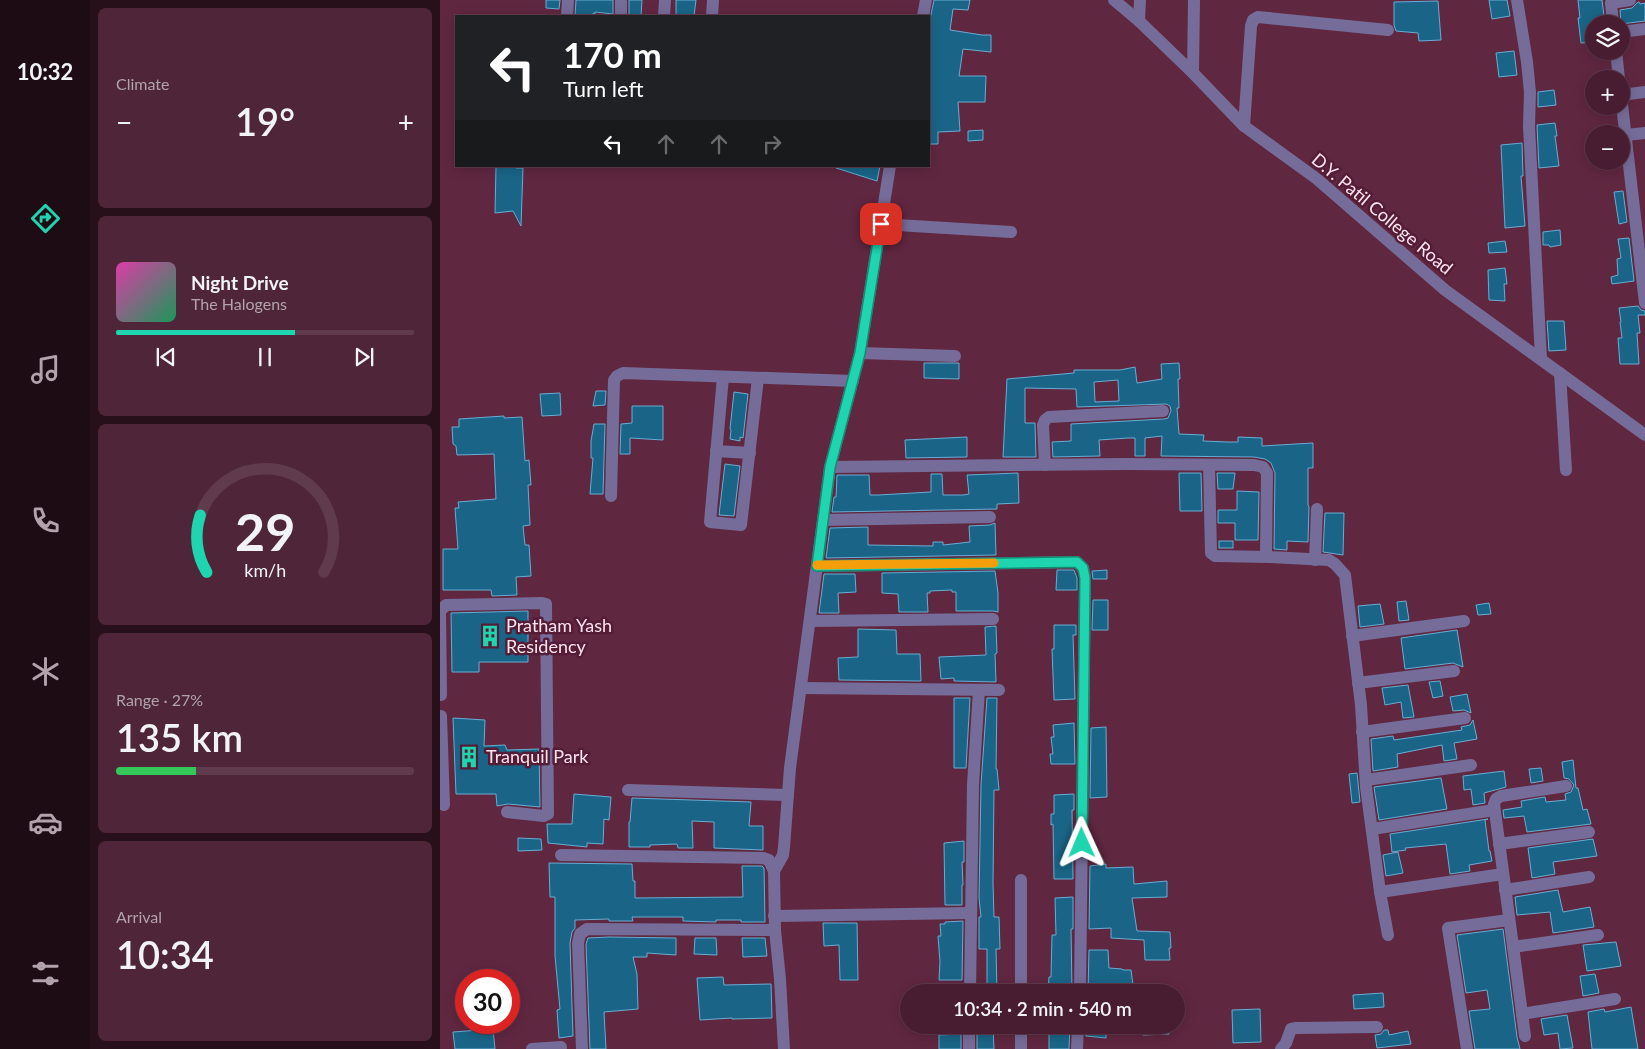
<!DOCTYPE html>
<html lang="en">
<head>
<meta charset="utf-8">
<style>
	body { margin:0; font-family:Lato,sans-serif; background:#4f2639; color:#f1f3f6; height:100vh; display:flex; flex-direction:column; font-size:19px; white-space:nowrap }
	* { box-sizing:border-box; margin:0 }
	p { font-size:16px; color:#b1a2ab }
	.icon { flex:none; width:28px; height:28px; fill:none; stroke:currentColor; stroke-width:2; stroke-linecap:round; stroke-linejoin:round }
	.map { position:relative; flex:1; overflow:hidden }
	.sheet { display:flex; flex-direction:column; gap:8px; padding:8px; background:#28101b; width:350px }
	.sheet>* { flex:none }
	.hud { position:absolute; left:15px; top:15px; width:475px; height:152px; border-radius:0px; box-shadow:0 2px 12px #0003,0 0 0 1px #603b4d; background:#202124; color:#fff; overflow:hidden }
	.fabs { position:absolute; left:1145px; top:15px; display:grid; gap:10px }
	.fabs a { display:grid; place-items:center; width:45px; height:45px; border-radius:50%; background:#481d31; box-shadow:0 2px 12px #0003,0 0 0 1px #603b4d; font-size:25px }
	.speed { position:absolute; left:15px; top:969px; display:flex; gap:10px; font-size:25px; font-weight:700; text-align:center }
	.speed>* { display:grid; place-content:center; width:65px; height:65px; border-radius:50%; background:#481d31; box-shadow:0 2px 12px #0003,0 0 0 1px #603b4d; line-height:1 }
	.speed .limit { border:8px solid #d22; background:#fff; color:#111 }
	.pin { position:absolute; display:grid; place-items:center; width:42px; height:42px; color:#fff; margin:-21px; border-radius:10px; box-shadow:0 2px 8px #0006 }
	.me { position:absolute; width:55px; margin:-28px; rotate:359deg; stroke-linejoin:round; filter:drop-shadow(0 0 4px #0008) }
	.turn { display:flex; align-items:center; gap:18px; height:105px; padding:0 25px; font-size:22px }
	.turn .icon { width:65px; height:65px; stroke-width:2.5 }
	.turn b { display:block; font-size:35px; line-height:42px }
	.lanes { display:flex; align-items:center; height:48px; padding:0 25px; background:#0003; justify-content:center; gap:25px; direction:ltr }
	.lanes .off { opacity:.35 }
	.big { font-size:38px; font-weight:600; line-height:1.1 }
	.sheet .widget { flex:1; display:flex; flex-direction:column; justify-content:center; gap:8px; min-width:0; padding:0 18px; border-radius:8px; background:#4f2639 }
	.sheet .dial { align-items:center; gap:0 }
	.dial svg { height:130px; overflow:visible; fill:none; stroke:#603b4d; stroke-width:7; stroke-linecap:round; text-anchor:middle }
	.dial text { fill:#f1f3f6; stroke:none }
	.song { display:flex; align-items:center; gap:15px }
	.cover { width:60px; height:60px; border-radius:8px; background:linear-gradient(135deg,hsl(320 70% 55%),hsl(150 70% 35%)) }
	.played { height:5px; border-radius:2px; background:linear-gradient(90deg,#1ed5b0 60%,#603b4d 60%) }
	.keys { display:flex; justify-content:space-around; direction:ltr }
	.heat { display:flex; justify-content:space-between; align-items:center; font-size:28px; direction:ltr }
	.charge { height:8px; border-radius:4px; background:linear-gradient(90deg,#34c759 27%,#603b4d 0) }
	.trip { position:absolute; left:460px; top:984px; width:285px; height:50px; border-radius:25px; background:#481d31; box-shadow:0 2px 12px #0003,0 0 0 1px #603b4d; font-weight:600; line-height:50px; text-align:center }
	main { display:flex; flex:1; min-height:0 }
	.tabs { display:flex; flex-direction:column; width:90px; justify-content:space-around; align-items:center; background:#1d0c14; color:#b1a2ab }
	.tabs .icon { width:35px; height:35px }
	.tabs .on { color:#1ed5b0 }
	.tabs b { font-size:22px; color:#f1f3f6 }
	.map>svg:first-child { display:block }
</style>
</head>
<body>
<main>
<nav class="tabs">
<b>10:32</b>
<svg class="icon on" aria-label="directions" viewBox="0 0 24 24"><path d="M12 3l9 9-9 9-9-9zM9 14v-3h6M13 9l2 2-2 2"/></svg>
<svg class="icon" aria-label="music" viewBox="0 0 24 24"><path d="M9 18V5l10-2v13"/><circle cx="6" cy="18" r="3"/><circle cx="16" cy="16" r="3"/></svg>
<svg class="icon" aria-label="phone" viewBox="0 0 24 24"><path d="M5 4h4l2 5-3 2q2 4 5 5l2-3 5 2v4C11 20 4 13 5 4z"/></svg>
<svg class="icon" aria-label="climate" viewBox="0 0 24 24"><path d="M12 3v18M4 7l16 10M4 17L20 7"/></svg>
<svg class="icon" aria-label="car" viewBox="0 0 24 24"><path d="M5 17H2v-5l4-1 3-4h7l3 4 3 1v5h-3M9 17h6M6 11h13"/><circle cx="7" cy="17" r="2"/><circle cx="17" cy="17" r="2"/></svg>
<svg class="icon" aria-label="filters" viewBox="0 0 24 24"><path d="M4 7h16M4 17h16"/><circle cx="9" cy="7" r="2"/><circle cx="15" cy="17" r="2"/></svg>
</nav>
<section class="sheet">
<div class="widget"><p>Climate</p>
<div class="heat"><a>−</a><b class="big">19°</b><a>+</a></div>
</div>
<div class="widget">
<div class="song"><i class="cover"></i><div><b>Night Drive</b><p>The Halogens</p></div></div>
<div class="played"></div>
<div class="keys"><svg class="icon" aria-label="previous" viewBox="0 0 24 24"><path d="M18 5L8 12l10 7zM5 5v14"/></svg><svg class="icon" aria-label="pause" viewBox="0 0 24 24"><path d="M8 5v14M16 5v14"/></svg><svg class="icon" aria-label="next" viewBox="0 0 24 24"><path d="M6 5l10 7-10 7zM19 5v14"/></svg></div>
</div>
<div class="widget dial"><svg viewBox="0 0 100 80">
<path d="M14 69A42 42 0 1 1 86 69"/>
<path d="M14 69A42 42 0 0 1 10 34" stroke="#1ed5b0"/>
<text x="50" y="56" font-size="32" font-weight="700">29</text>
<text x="50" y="72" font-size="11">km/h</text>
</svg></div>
<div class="widget"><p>Range · 27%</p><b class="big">135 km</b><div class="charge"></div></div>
<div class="widget"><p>Arrival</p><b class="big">10:34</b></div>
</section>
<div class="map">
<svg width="1205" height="1049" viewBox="0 0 1205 1049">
	<rect width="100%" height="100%" fill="#602741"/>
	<g fill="#1a6587" stroke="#68add3" fill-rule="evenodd">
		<path d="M106,0h14l-1,9 -13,-1z"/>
		<path d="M136,0h37v14l-18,-2v2l-2,-1v3h-18z"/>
		<path d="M189,0h13l-1,16h-12z"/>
		<path d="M236,0h20l-2,16h-18z"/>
		<path d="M494,0h36l-2,10 -15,-1 -3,21 32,5h9v17l-28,-3 -4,27h27l-1,26h-27l2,29 -22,1v12h-9v-120z"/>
		<path d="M1049,0h18l3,16 -18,3z"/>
		<path d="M1138,0h24l3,24h-11v18l-13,1 -3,-25h2z"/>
		<path d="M998,1l3,39 -22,1 -1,-8 -22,-2 -2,-6v-23z"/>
		<path d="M1198,2h1l1,2 5,-1v18l-24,3 -1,-14 12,-2z"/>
		<path d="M1074,51l3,24 -18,2 -3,-24z"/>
		<path d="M1114,90l2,15 -18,2v-15z"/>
		<path d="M1115,123l2,13h-2l4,30 -20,2 -2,-43z"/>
		<path d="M543,130v10l-15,1v-10z"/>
		<path d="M1082,143l1,33h-2l4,50 -20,2 -4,-83z"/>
		<path d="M56,166h21l-1,2h7l-2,58 -8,-15 -18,2z"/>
		<path d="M396,166h44l-3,15 -41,-13z"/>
		<path d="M1183,191l4,31 -8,2 -5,-32z"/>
		<path d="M1120,230l1,15 -11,2 -1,-2h-6v-13z"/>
		<path d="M1189,238l5,43 -22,3 -1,-7 7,-2 -1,-16 4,-1 -3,-19z"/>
		<path d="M1065,241l2,11 -18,1 -1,-10z"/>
		<path d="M1065,268l2,16h-3l1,17 -16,-1 -1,-30z"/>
		<path d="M1198,306l3,4 4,1v4h-7l2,18h-3l2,31h-19l-2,-26h4l-2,-16h1l-2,-14z"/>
		<path d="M1107,321h17l2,29 -17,1z"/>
		<path d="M484,363h35v16l-35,-1z"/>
		<path d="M739,363l1,16h-2l1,29h-2l2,26 25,1 -1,6 25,1h10v-5l24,1v8l51,-3v25h-5v37l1,2 -1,35 -21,-1v9l-13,-1 1,-76 -4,-10 -6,-4 -11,-2 -93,-1 1,-20 -17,2v18h-10v-18h-7l-29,2 1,16 -47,1 -1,-15 19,-1v-17l93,-5 4,-1 3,-7 -1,-5 -4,-2 -89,3 -1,-18 -51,-1v35h10l1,34h-33l4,-78 67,-6v-3h46l15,-3 2,16 25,-4 -1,-15zM678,380l1,21 -24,1 -1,-20z"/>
		<path d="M156,391h10l-1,14 -12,1z"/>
		<path d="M294,392l14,2 -5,44 -3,-1v4l-10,-2 1,-9 -1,-1z"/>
		<path d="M120,393l1,22 -19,1 -2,-22z"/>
		<path d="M192,406h31v34l-33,-2v16h-10l1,-30 11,-1z"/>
		<path d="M64,416v2l18,-1 3,44 4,-1 2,25h-3l2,40 -7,1 2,19h4l2,31 -15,1 1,18 -25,1 -1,-6h-48v-41h15l-3,-41h4l-1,-6 38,-3 -2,-45 -37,1 -1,-9 -3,-2 -1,-17h7v-8z"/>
		<path d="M154,424h11l-2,70h-13l3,-36h-2v-17z"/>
		<path d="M527,437v20l-61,1 -1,-18z"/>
		<path d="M285,464l15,2 -6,50 -15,-1z"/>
		<path d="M578,473l1,30 -22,1v5l-165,3 2,-15h2l1,-22h32l1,20h8l53,-3v-18h11l1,21h20l6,-1 -2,-19z"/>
		<path d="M739,473h22l1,38h-22z"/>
		<path d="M777,473h18l-2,16h-15z"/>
		<path d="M797,491l22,1 -1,48h-23v-17h-17v-13h19z"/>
		<path d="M885,513h19l-1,42 -20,-3z"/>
		<path d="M555,523l1,32 -170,3 4,-30 38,-1v18l65,1v-4h10v3l27,-3 -1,-16 21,-1z"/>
		<rect x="779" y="541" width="14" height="7"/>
		<path d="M617,570h17l3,8v12h-21z"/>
		<path d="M667,570v9h-14l-1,-8z"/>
		<path d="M555,571l3,22v19l-5,-1h-37v-19h-4v-2l-22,1v2h-3l1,19h-29l-1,-18 -16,-1v-20z"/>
		<path d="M384,574h31l1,18 -18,1 1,20h-20z"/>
		<path d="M653,600h15v30h-16z"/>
		<path d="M966,601l3,19 -10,1 -2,-19z"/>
		<path d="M1049,603l2,11 -13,1 -2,-10z"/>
		<path d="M940,604l4,20 -24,3 -2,-21z"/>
		<path d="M88,611v51h-49v10h-27l-1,-59z"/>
		<path d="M614,625h22v10h-3l2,64 -21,1 -2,-51h2z"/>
		<path d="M556,626l1,27 -2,1 1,28 -42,-1v-3l-13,1 -2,-22 47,-2 -1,-28z"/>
		<path d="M418,629l38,1 1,24h23l1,27 -82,-1 -1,-22 20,-1z"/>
		<path d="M1017,630l6,37 -10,-4 -48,6 -4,-31z"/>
		<path d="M1000,681l3,15 -10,2 -4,-16z"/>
		<path d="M968,685l6,32 -11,1 -2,-16 -16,3 -3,-17z"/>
		<path d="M1027,694l4,19 -7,-3 -11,1 -3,-14z"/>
		<path d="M514,698h16l-4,70h-12z"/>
		<path d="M547,698h10l-1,71h1l2,21h-5l-1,93 1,34h5l1,32h-4l1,43h-10v-43h-8v-32h2l-2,-19 2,-113z"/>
		<path d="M13,718l32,2 -1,26 21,-1 2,5 32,-1 1,58 -32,-3 -11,2 -1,-12h-40z"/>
		<path d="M1033,720l4,19 -23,4 3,16 -13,2 -2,-16 -45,9 1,13 -25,4 -2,-32 22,-3 1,4 68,-10 -1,-3 9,-2z"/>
		<path d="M634,723l1,41h-24l-1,-10h3l-2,-17h3l-1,-12z"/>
		<path d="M666,727l1,70 -17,1 1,-70z"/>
		<path d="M1133,760l3,28h2l5,22 4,-1 4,15 -64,8 -3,-16 -20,2 -1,-8 19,-3 -1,-6 24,-4 1,5 20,-2 -1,-6 6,-2 3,-7 -5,-6 -5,-1 -2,-16z"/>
		<path d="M1101,768l2,13 -12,2 -2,-14z"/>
		<path d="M1064,771l2,16 -22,6 1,10 -12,2 -2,-16 -7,1 -1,-14z"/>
		<path d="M917,773l3,29 -8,1 -3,-29z"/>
		<path d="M1001,778l6,31 -68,11 -5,-33z"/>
		<path d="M134,794l37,3 -2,23 -5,-1 -1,25 -16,-1v4l-39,-4 -1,-19h25z"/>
		<path d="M634,794v16h-2l1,69h-19l-1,-55 -2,1v-11h3v-19z"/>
		<path d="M192,798l119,4 -2,24h14v24l-49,-2v-26l-22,-1 1,27h-15l-1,-4 -27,1v2h-21v-25h1z"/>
		<path d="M1048,819l-3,1 4,31h1l2,10 -23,4 1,6 -20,3 -4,-30 -41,4 1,2 -14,2 -2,-18z"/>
		<path d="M78,838l23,1 1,11 -24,1z"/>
		<path d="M1153,839l4,17 -44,6 2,12 -23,4 -4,-30z"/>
		<path d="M524,841v21h-2l1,23h-1v20h-17l-1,-62z"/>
		<path d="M958,852l5,21 -17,3 -3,-21z"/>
		<path d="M109,863l83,1 1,17h2v17l108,-1 -1,-31h20l2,2 1,54h-24v-2h-25v2l-33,-1v-4h-51l1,4h-24v-2l-34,1v8l-3,4 -2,11 3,93 -14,2 -2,-28 3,-1 -5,-53v-59h-5z"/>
		<path d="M666,864v4l27,-1 1,17 33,-3v16l-35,1 5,33 33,1 1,16h-2l1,12h-25l-1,-20 -33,-2v-10l-22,1 1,-63z"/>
		<path d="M1118,890l5,22 27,-5 4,20 -41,6 -3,-21 -33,3 -2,-18z"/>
		<path d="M633,897v32h-2l1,63h-24l1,-15h2l1,-42h4l-1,-37z"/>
		<path d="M523,921l-1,59h-23l1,-18 -2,-26h3l-1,-12h5v-2z"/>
		<path d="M383,923h34l1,57h-18l-1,-35 -15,1z"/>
		<path d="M1063,929l14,108 3,12h-45l-6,-38 21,-2 -3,-19 -21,3 -9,-58z"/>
		<path d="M169,937l67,1v17l-29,-2v4h-14l4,17 1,35 -34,3 2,37h-16l-4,-105 2,-6z"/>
		<path d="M255,938h21l1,17 -23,-1z"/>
		<path d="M302,938h23l2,18 -24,1z"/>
		<path d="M1176,942l5,24 -34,5 -4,-26z"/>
		<path d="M649,950h19l1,18 13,1 1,1h8l2,15 -8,1 -1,2h-16v4h-20z"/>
		<path d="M1155,974l4,19 -16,3 -3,-20z"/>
		<path d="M283,977l1,8 47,-1 1,34 -40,1v-1l-32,2 -3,-42z"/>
		<path d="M943,993l1,14 -30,2 -1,-14z"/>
		<path d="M1191,1007l7,42h-46l-4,-37 16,-3 1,3z"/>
		<path d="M820,1009l1,33 -28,1 -1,-33z"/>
		<path d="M1127,1015l6,33 -13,1 -2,-16 -14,2 -3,-16z"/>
		<path d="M537,1025h16l1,24h-17z"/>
		<path d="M609,1025h21l-1,24h-20z"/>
		<path d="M646,1025h20v13l-20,-2z"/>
		<path d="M703,1025h25l1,9 -26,1z"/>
		<path d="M53,1029l2,20h-40l-2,-17z"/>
		<path d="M944,1030h4l1,5 19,-4 3,13 -34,4 -2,-13 6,-1z"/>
		<path d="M521,1034v15h-22v-14z"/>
	</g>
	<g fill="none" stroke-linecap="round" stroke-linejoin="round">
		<g stroke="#766c99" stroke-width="12">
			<path d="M674,0l25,21 54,52 51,53 73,53 128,111 200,145"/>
			<path d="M1077,0l10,62 3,30 -1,34 12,233"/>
			<path d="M127,16l1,-16"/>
			<path d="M181,16v-16"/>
			<path d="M224,16l1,-16"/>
			<path d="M272,16l1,-16"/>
			<path d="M483,16l3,-16"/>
			<path d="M699,21l1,-21"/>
			<path d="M1173,24l-2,-21 19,-3"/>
			<path d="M1181,32l24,-3"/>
			<path d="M1176,51l3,28"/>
			<path d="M753,73l1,-73"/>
			<path d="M1181,95l24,-3"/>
			<path d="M1181,96l24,207"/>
			<path d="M804,126l7,-100 2,-6 5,-3 130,13"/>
			<path d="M1186,135l19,-2"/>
			<path d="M441,224l130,8"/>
			<path d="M420,353l95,3"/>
			<path d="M1120,373l6,97"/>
			<path d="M283,377l-13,145 31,3 17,-147"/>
			<path d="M276,451l34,2"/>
			<path d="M605,465l-2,-40 2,-5 4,-3 114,-6"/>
			<path d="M769,465l2,88 4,3 54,1"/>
			<path d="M390,467l295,-3 129,1 9,2 4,6 -1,81 3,3 60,3 6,4 10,11 16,130 5,82 14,105 8,43"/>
			<path d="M171,496l3,-116 3,-4 6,-3 230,8"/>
			<path d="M383,520l167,-3"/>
			<path d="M875,560l2,-51"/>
			<path d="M377,566l260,-4 6,6 2,9 -5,415"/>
			<path d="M370,621l183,-2"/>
			<path d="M912,636l112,-15"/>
			<path d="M918,683l96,-12"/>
			<path d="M361,688l198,2"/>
			<path d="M1,695l-1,-84 6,-6 96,-2 4,1 2,210 -4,2 -37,-4"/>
			<path d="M1,716l3,89"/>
			<path d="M922,732l103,-14"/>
			<path d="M926,780l105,-15"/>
			<path d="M188,790l160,5"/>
			<path d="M932,829l122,-19"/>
			<path d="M1059,844l90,-12"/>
			<path d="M121,855l202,3 6,2 5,11"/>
			<path d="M1065,890l84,-13"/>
			<path d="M940,892l123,-18"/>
			<path d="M334,916l196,-3"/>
			<path d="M1073,947l85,-12"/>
			<path d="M530,992l3,-207 6,-95"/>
			<path d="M581,992v-112"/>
			<path d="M1082,1014l93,-15"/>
			<path d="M1085,1036l-31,-232 2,-5 5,-3 65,-10"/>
			<path d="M92,1049l29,-2"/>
			<path d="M142,1049l-4,-106 2,-9 7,-5 188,1"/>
			<path d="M344,1049l-4,-70 -5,-49 -1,-59 9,-16 1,-8 6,-79 40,-301 30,-114 30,-187"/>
			<path d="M529,1049v-24"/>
			<path d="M581,1049v-24"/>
			<path d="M637,1049l1,-24"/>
			<path d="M841,1049l5,-6 5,-14 5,-1 81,-1"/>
			<path d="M1027,1049l-19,-121 61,-8"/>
		</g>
	</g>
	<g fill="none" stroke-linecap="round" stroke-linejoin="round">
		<g stroke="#148a72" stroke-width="12">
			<path id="route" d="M441,224l-21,129 -30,114 -13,99 260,-4 6,6 2,10 -3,265"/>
		</g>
		<use href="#route" stroke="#1ed5b0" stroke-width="9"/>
		<path stroke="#f59e0b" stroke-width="9" d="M377,565l177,-2"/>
	</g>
	<defs>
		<g id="building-bare" transform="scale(1.725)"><path d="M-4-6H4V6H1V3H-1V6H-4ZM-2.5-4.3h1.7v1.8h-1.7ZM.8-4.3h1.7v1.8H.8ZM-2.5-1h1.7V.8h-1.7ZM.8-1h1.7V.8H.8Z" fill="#1ed5b0" stroke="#541c36" stroke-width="2.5" paint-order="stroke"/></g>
	</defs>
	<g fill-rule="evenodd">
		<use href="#building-bare" x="50" y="636"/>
		<use href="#building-bare" x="29" y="757"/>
	</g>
	<g text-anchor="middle" stroke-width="5" stroke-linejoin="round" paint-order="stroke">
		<g font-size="18" fill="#fbe4ec" stroke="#541c36">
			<text transform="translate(942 214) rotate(40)" y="6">D.Y. Patil College Road</text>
		</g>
		<g font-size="18" fill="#fbe4ec" stroke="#541c36" text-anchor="start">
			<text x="66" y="632">Pratham Yash<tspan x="66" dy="21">Residency</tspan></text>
			<text x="46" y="763">Tranquil Park</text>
		</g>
	</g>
</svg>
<div class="fabs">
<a><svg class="icon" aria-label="layers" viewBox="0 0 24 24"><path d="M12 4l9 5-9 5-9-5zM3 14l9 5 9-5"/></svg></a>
<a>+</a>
<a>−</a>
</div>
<div class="speed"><div class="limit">30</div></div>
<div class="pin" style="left:441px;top:224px;background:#d93025"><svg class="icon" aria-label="arrive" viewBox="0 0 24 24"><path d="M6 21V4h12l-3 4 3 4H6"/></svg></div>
<svg class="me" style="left:642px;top:843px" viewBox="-20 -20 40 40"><path d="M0-17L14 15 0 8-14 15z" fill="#1ed5b0" stroke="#fff" stroke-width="4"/></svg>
<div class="trip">10:34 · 2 min · 540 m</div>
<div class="hud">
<div class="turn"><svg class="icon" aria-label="left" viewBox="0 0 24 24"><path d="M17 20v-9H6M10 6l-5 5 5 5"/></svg><div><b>170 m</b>Turn left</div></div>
<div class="lanes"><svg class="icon" aria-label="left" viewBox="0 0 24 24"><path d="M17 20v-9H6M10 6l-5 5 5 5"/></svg><svg class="icon off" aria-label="ahead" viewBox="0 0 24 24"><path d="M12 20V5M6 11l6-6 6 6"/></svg><svg class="icon off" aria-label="ahead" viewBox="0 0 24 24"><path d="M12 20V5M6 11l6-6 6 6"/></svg><svg class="icon off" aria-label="right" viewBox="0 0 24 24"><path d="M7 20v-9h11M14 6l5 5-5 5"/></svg></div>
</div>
</div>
</main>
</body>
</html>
